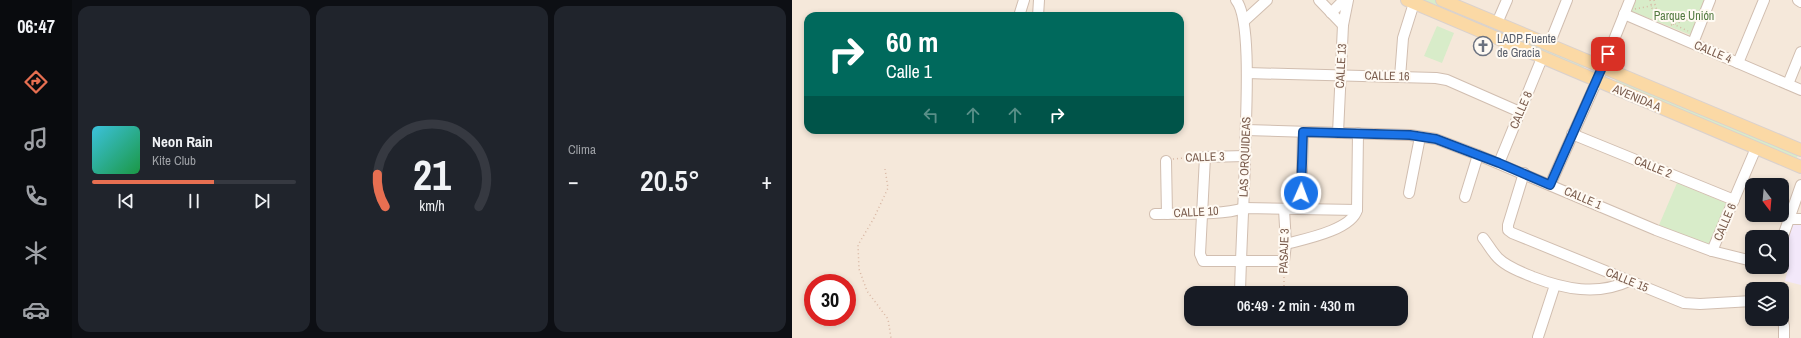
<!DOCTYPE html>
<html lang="es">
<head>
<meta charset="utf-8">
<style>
	body { margin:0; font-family:"Archivo Narrow",sans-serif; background:#20242c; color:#f1f3f6; height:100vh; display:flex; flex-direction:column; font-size:15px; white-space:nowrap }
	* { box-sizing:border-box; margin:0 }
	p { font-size:13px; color:#9ea1a6 }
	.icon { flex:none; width:22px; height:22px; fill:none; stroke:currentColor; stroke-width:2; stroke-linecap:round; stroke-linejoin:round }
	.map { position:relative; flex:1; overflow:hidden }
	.drawer { display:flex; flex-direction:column; gap:6px; padding:6px; background:#0d0f14; width:720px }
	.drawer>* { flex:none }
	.top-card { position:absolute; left:12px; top:12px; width:380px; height:122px; border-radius:12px; box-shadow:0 2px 6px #0003; background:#00695c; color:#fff; overflow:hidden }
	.needle { width:26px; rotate:164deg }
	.tools { position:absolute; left:953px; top:178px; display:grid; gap:8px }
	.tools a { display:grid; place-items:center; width:44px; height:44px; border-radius:8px; background:#171b24; box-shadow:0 2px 6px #0003; font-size:20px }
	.speed { position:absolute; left:12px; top:274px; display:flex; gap:8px; font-size:20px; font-weight:700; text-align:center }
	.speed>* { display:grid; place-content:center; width:52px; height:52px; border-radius:50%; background:#171b24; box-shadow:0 2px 6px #0003; line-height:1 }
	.speed .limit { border:6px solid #d22; background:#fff; color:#111 }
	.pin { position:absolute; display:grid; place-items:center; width:34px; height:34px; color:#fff; margin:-17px; border-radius:8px; box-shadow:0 2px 6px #0006 }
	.me { position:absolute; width:44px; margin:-22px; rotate:2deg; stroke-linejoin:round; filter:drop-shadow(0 0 3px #0008) }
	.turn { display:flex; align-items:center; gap:14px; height:84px; padding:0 16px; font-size:18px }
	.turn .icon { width:52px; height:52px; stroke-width:2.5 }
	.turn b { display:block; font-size:28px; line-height:34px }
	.lanes { display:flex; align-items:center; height:38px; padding:0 16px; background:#0003; justify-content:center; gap:20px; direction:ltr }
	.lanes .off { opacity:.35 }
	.big { font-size:30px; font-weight:600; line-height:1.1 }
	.drawer .widget { flex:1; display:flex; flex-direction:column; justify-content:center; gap:6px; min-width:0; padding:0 14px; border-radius:12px; background:#20242c }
	.drawer .dial { align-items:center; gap:0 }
	.dial svg { height:104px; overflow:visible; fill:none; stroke:#363941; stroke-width:7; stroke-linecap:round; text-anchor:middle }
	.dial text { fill:#f1f3f6; stroke:none }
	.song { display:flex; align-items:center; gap:12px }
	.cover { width:48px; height:48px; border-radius:6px; background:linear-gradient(135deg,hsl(190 70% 55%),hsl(140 70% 35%)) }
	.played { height:4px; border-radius:2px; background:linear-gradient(90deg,#e76f51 60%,#363941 60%) }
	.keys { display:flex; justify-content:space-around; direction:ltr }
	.heat { display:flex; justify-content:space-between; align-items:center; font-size:22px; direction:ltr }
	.drawer .tiles { flex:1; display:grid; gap:6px; grid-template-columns:repeat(3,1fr) }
	.trip { position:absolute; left:392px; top:286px; width:224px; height:40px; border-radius:12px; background:#171b24; box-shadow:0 2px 6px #0003; font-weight:600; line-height:40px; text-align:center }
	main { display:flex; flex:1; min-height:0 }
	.tabs { display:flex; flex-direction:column; width:72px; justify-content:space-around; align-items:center; background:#090b0e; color:#9ea1a6 }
	.tabs .icon { width:28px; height:28px }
	.tabs .active { color:#e76f51 }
	.tabs b { font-size:18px; color:#f1f3f6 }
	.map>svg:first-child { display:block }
</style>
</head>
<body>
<main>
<nav class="tabs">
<b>06:47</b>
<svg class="icon active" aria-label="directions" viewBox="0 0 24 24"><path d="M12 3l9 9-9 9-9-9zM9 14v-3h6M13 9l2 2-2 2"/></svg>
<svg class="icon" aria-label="music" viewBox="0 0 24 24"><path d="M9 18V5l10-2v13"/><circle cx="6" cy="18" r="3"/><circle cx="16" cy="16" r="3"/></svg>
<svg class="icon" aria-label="phone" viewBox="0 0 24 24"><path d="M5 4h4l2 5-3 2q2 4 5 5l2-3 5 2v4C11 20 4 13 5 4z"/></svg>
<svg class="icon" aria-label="climate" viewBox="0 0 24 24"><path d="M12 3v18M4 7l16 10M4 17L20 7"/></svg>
<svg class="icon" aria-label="car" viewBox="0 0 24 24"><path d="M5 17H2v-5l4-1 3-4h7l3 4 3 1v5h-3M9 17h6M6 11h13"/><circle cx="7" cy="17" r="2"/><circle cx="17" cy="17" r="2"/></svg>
</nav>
<section class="drawer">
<div class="tiles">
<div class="widget">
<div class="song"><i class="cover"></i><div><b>Neon Rain</b><p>Kite Club</p></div></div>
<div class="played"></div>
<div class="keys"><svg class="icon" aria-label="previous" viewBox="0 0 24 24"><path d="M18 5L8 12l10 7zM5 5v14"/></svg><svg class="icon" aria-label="pause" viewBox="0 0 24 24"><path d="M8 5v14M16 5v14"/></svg><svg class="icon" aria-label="next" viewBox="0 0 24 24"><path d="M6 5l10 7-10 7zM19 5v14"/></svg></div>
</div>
<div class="widget dial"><svg viewBox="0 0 100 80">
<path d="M14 69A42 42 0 1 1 86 69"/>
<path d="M14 69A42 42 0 0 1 8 44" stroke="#e76f51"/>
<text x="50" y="56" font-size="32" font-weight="700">21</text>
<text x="50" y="72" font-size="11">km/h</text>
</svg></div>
<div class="widget"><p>Clima</p>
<div class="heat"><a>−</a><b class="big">20.5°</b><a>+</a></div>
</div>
</div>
</section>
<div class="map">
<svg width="1009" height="338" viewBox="0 0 1009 338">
	<rect width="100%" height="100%" fill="#fdf6ec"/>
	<path fill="#f5e8da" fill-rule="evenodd" d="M0,0h1009v338h-1009zM16,16h372v114h-372zM960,185h30v30h-30zM960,237h30v30h-30zM21,283h34v34h-34zM960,289h30v30h-30zM399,293h210v26h-210z"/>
	<path fill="#f3e8fa" d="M1009,221v64l-16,-4 4,-17 -3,-17 5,-23z"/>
	<g fill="#d8ecc9">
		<path d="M626,0h18l150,62 -3,7z"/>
		<path d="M844,0h72l-15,36 -62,-25z"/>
		<path d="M645,26l17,7 -12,30 -18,-7z"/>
		<path d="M825,77l182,74 -2,7 -182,-75z"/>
		<path d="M885,183l49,20 -17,42 -50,-20z"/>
	</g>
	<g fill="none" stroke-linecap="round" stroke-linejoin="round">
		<g stroke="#d1beb0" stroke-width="12">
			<g id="minor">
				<path d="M444,0c17,20 9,127 9,156 -1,46 -4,91 -5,137"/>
				<path d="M527,0l24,25"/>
				<path d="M1006,0l3,2"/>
				<path d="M539,13l13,-13"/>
				<path d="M832,14l177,76"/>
				<path d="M227,16l5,-16"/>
				<path d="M246,16l1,-16"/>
				<path d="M452,21l23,-21"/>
				<path d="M705,23l10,-23"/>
				<path d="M901,43l17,-43"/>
				<path d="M757,45l18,-45"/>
				<path d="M946,63l26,-63"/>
				<path d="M455,73l189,5 11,2 73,32"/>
				<path d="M608,77l3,-39 11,-35"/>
				<path d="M996,84l13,-32"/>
				<path d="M454,130l164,5 26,4 42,16 178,75 56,21 40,10"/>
				<path d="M546,133l5,-108 5,-25"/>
				<path d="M780,134l162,66"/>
				<path d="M453,156l-40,1 -5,97 3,7h81l2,-17 -2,-35"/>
				<path d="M374,161l1,53"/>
				<path d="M707,163l43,-105"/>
				<path d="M732,173l-16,52v5l4,3 172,70 16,1 52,-3"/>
				<path d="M758,185l53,-118 27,-67"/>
				<path d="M617,193l11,-56"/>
				<path d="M673,197l13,-42"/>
				<path d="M509,209l2,-77"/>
				<path d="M363,214c26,-1 65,2 89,-6l113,2"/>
				<path d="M997,219h12"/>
				<path d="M691,238c5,6 9,14 15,20 9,9 23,14 35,19 31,12 64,19 96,4"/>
				<path d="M990,239l19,-54"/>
				<path d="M494,244c19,-5 65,-14 71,-34l1,-77"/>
				<path d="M920,251l44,-103"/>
				<path d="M990,317l2,9v12"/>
				<path d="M746,337l17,-52"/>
			</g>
		</g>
		<g stroke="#dad1cd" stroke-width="14">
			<g id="major">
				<path d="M615,0l394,167"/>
				<path d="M650,0l359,150"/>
			</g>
		</g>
		<g stroke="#d9b8a5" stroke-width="1.5" stroke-dasharray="1 3" stroke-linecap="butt">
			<path d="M858,0l3,12 5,2"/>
			<path d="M862,0l5,19"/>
			<path d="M843,9l20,-4"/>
			<path d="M881,24l15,7"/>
			<path d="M879,25l22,-7"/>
			<path d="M381,159l24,-2"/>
			<path d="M93,169l3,19 -14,30 -16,27 1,24 8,22 21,28 3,19"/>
			<path d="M492,269v24"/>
		</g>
		<use href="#minor" stroke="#fff" stroke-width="10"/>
		<use href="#major" stroke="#fbd9a5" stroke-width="12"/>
	</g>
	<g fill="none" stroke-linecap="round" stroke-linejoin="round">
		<g stroke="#114b97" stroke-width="10">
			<path id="route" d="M509,193l2,-61 107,3 26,4 63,24 51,22 58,-131"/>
		</g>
		<use href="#route" stroke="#1a73e8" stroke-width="7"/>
	</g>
	<defs>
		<g id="church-ring" transform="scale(1)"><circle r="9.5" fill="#fffaf3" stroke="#6b7280" stroke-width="1.5"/><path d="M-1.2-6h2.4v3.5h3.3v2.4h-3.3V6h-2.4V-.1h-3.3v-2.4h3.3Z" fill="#6b7280"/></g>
	</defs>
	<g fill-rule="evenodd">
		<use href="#church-ring" x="691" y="46"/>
	</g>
	<g text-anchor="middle" stroke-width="4" stroke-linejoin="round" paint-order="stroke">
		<g font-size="12" fill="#537a41" stroke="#fffaf3">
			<text x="892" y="20">Parque Unión</text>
		</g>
		<g font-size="12" fill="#5b616d" stroke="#fffaf3" text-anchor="start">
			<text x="705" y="43">LADP Fuente<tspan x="705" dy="14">de Gracia</tspan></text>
		</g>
		<g font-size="12" fill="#7a5c4d" stroke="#fffaf3">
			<text transform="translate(921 52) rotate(23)" y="4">CALLE 4</text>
			<text transform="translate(549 66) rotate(-87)" y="4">CALLE 13</text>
			<text transform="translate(595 76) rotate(1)" y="4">CALLE 16</text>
			<text transform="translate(845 98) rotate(23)" y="4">AVENIDA A</text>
			<text transform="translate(729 110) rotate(-67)" y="4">CALLE 8</text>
			<text transform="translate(413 157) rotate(-2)" y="4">CALLE 3</text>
			<text transform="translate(453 157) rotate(-88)" y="4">LAS ORQUIDEAS</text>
			<text transform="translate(861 167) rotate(22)" y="4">CALLE 2</text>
			<text transform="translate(791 198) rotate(23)" y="4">CALLE 1</text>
			<text transform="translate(404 212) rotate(-3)" y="4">CALLE 10</text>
			<text transform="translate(933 222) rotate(-67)" y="4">CALLE 6</text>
			<text transform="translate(492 251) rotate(-88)" y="4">PASAJE 3</text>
			<text transform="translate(835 280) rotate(22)" y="4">CALLE 15</text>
		</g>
	</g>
</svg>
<div class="tools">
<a><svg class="needle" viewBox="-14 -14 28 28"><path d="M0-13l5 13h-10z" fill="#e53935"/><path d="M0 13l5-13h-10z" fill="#9ea1a6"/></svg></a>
<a><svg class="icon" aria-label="search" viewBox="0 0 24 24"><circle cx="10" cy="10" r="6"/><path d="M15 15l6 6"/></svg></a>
<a><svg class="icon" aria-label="layers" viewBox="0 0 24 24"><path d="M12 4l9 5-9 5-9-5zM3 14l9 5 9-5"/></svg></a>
</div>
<div class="speed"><div class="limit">30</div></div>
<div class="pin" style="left:816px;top:54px;background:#d93025"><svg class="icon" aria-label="arrive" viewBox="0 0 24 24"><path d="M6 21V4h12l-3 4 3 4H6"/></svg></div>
<svg class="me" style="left:509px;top:193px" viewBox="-20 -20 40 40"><circle r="17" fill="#1a73e8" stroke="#fff" stroke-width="3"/><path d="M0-11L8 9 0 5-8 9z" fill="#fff"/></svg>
<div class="trip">06:49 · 2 min · 430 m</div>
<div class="top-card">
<div class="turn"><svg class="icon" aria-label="right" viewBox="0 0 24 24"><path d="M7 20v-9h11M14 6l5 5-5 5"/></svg><div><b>60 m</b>Calle 1</div></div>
<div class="lanes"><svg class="icon off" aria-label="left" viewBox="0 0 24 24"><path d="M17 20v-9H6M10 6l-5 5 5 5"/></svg><svg class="icon off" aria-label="ahead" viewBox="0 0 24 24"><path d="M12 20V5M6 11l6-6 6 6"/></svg><svg class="icon off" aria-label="ahead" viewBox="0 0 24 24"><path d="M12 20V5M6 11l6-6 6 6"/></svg><svg class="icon" aria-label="right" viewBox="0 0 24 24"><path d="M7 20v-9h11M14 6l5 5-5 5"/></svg></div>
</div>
</div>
</main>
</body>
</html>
